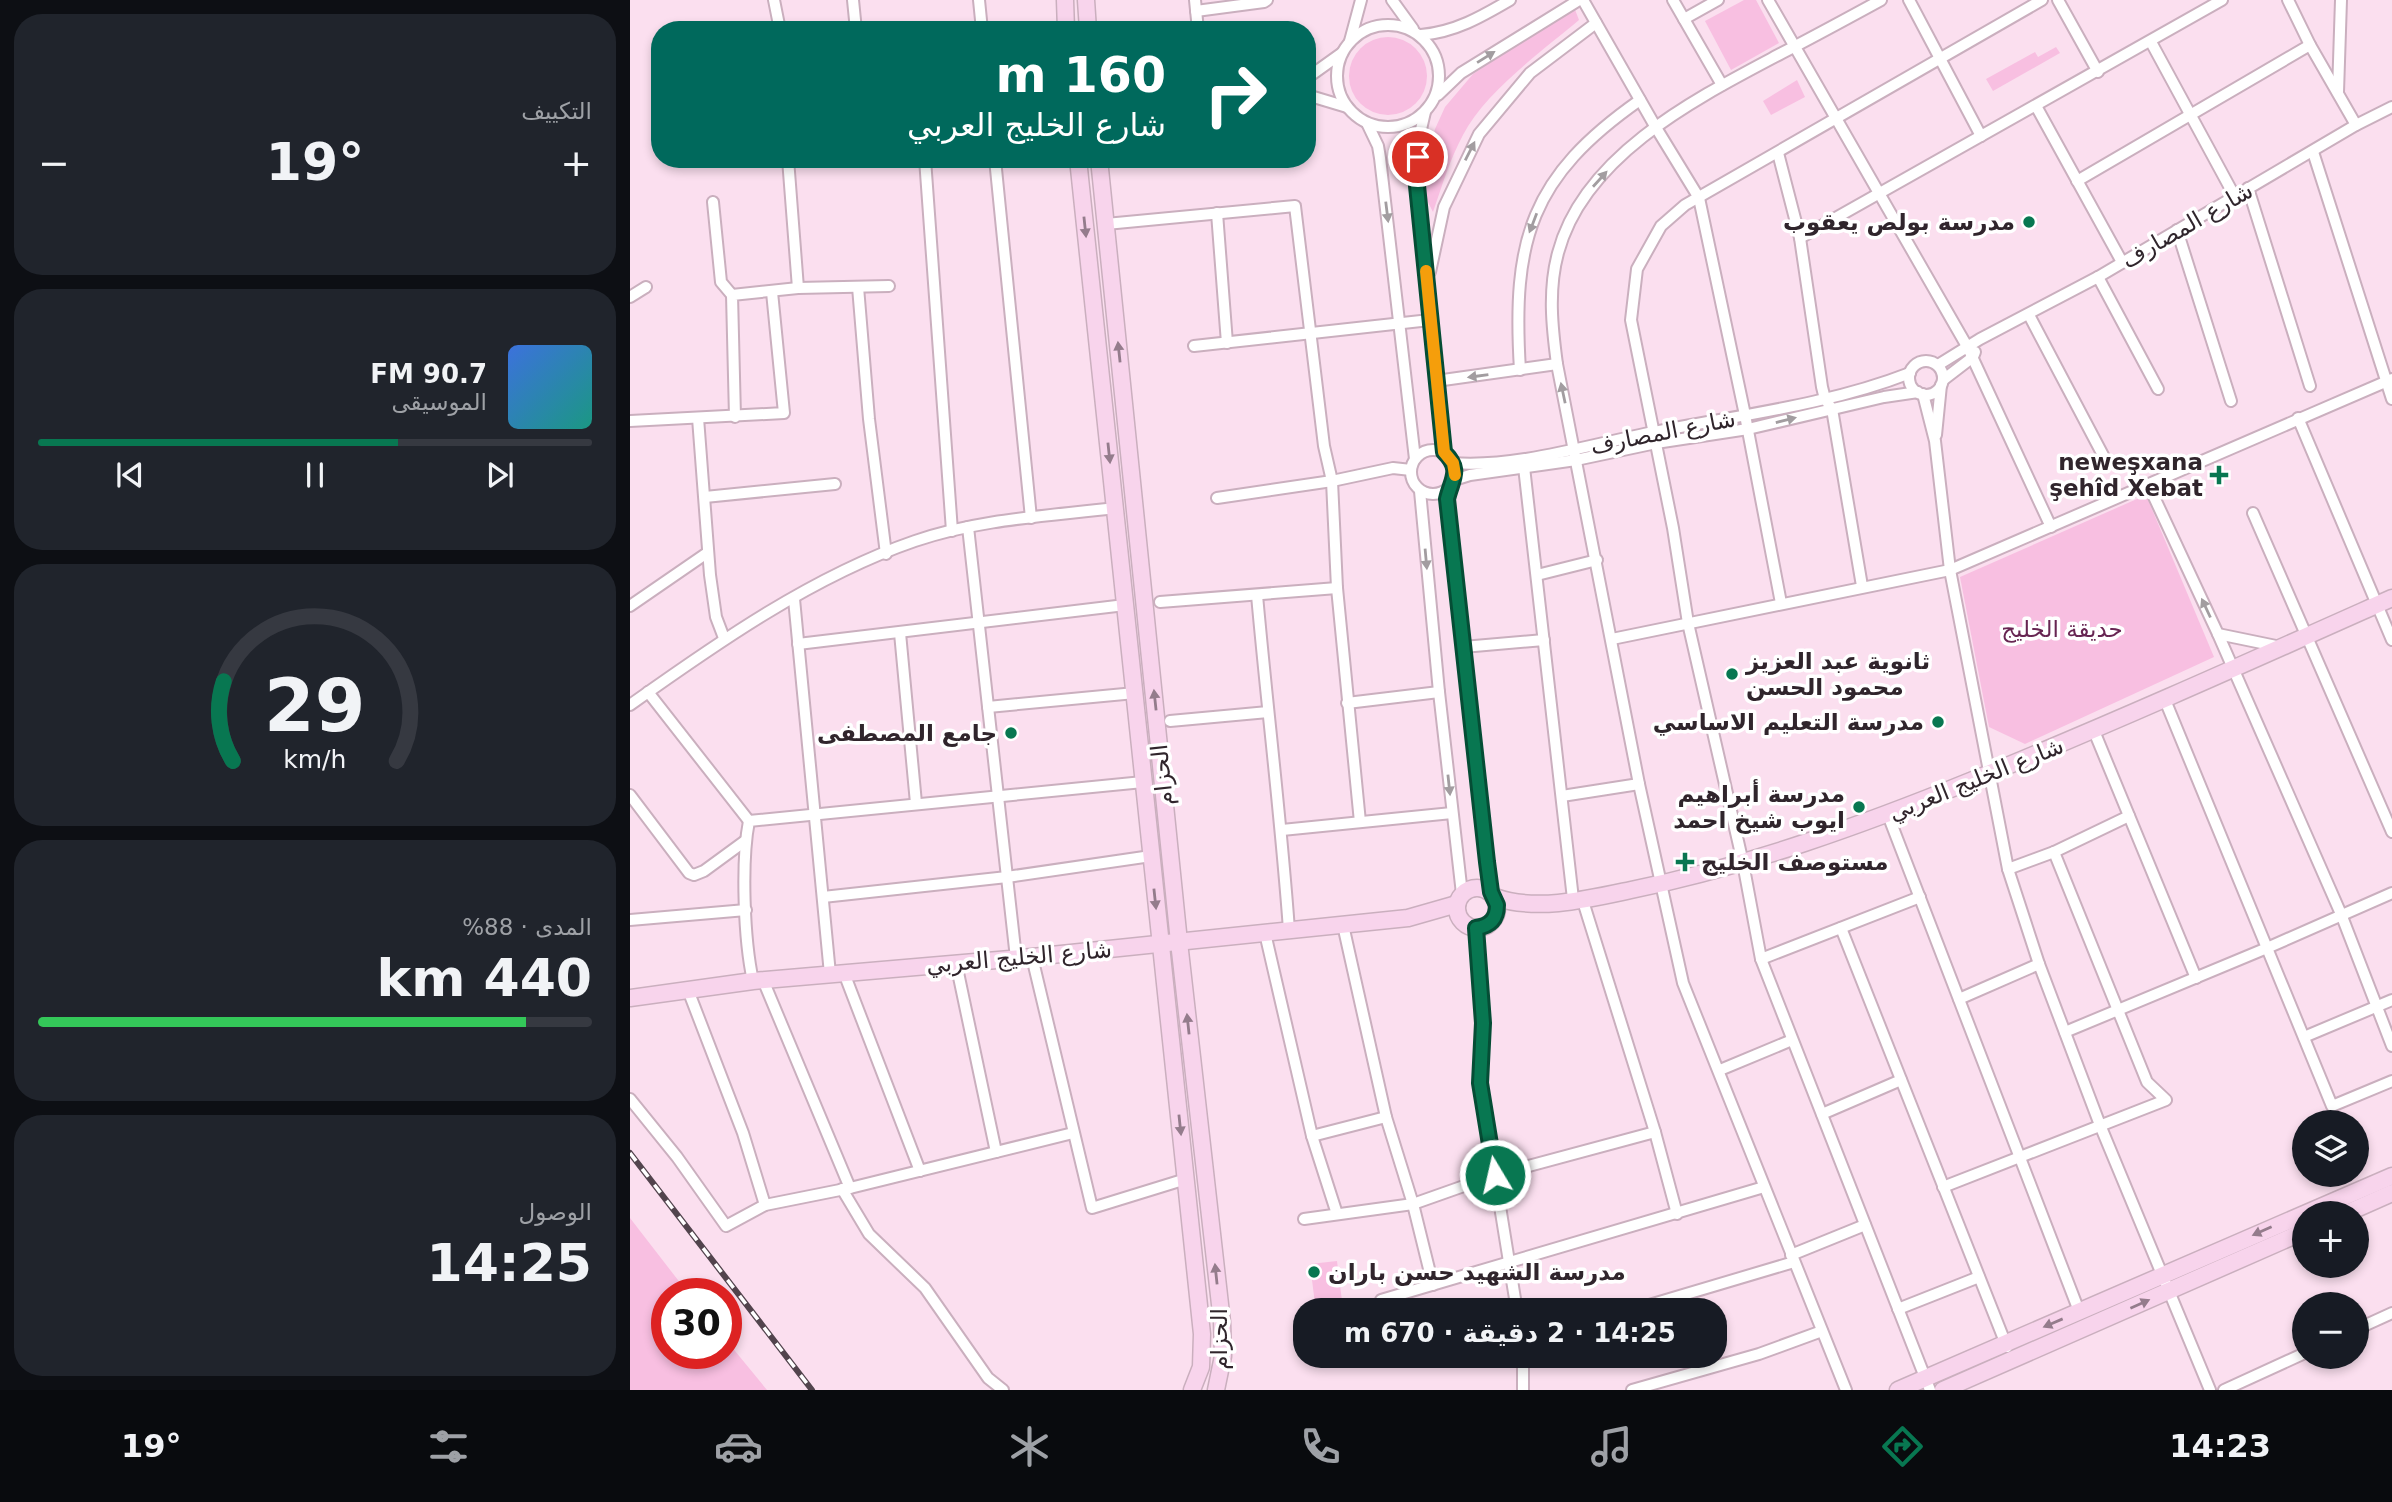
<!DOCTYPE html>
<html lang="ar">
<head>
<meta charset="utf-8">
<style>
	body { margin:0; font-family:"DejaVu Sans","Noto Naskh Arabic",sans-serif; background:#20242c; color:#f1f3f6; direction:rtl; height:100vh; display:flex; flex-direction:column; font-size:26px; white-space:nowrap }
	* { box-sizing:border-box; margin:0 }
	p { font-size:23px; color:#9ea1a6 }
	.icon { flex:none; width:38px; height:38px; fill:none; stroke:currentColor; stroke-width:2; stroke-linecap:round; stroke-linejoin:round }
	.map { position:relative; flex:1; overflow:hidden; direction:ltr }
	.drawer { display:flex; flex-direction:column; gap:14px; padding:14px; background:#0d0f14; width:630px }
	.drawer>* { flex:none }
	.guide { position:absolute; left:21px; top:21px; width:665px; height:147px; border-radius:28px; box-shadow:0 4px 10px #0003; direction:rtl; background:#00695c; color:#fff; overflow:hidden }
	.fabs { position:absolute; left:1662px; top:1110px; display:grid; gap:14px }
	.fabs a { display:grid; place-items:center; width:77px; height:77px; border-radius:50%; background:#171b24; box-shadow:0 4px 10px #0003; font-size:35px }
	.speed { position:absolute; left:21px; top:1278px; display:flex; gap:14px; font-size:35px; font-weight:700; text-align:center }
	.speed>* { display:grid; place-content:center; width:91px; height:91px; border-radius:50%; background:#171b24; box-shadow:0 4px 10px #0003; line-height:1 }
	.speed .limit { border:10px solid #d22; background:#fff; color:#111 }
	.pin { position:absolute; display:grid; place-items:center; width:60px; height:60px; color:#fff; margin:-30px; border:4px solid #fff; border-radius:50%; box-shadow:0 2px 7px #0007 }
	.me { position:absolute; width:77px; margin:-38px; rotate:351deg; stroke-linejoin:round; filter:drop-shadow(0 0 5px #0008) }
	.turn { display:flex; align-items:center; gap:24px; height:147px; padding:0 35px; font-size:32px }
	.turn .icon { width:91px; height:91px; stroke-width:2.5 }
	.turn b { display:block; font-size:49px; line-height:60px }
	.big { font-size:52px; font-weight:700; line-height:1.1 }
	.drawer .widget { flex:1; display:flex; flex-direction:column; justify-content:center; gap:10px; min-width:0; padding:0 24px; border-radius:28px; background:#20242c }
	.drawer .dial { align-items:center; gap:0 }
	.dial svg { height:182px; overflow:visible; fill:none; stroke:#363941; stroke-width:7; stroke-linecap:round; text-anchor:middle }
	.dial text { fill:#f1f3f6; stroke:none }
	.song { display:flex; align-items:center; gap:21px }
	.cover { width:84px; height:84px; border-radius:10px; background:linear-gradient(135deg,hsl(220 70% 55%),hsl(170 70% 35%)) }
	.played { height:7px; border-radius:4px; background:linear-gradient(90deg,#087751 65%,#363941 65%) }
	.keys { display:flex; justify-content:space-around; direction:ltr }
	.heat { display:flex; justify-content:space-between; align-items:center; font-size:38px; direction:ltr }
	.charge { height:10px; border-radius:5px; background:linear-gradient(90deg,#34c759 88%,#363941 0) }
	.trip { position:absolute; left:663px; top:1298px; width:434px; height:70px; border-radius:28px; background:#171b24; box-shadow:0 4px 10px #0003; font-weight:700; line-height:70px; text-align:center; direction:rtl }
	.menu { display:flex; height:112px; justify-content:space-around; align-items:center; background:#090b0e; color:#9ea1a6 }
	.menu .icon { width:49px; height:49px }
	.menu .current { color:#087751 }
	.menu b { font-size:32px; color:#f1f3f6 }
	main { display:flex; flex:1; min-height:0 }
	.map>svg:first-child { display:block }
</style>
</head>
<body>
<main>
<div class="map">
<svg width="1762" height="1390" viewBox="0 0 1762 1390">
	<rect width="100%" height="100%" fill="#fbdfef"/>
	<g fill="#f8bfe1">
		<path d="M1114,0h12l23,43 -48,27 -26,-49z"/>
		<path d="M944,7l5,13c-37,31 -94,72 -116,115 -13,24 -21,51 -30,77l-7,-14 -4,-19 13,-50 10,-22 28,-33z"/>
		<circle cx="758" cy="76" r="39"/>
		<path d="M1426,47l4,6 -67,38 -7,-12 49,-27 3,5z"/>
		<path d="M1167,80l8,17 -34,18 -8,-14z"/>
		<path d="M1516,495l68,162 -189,87 -36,-17 -29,-150z"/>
		<path d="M0,1218l58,75h-21v60h59v-13l41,50h-137z"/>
		<path d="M707,1261l5,40 -27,3 -5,-40z"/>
	</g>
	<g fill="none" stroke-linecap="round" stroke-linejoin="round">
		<g stroke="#caafbe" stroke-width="14">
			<g id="street">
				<path d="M144,0l6,30"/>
				<path d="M223,0l3,30"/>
				<path d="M349,0l3,30"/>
				<path d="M565,0l3,30"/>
				<path d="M762,0l21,29"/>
				<path d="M953,0l72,126 44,72 46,217 36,188"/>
				<path d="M1043,0l49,85"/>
				<path d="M1138,0l200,348 83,179"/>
				<path d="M1279,0l72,136"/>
				<path d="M1428,0l40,72"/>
				<path d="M1658,0l22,45 46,80"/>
				<path d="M566,11l68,-9 3,-2"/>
				<path d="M1054,19l34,-19"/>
				<circle cx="758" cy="76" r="51"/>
				<path d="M791,35c34,-3 60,-18 89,-35"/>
				<path d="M720,41l11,-41"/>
				<path d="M1521,42l84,155"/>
				<path d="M677,78l35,-25"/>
				<path d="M1708,92l3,-92"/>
				<path d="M677,95l40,12"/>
				<path d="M808,95l23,-22 118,-73"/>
				<path d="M1406,106l86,156"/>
				<path d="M795,112l-6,26 -3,38 28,276"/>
				<path d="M737,123l11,23 2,12 35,301"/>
				<path d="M1683,152l79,247"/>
				<path d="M1148,153l22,85 22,149 3,12 7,10 30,177"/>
				<path d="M158,159l10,129"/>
				<path d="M295,159l27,372"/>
				<path d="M365,159l36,359"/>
				<path d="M1447,181l233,-136"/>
				<path d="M1618,188l62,198"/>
				<path d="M83,202l8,80 11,13"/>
				<path d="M587,213l10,130"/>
				<path d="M476,224l189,-18 29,240 8,35 5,107 23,234"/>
				<path d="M1547,230l54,171"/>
				<path d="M1170,238l422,-238"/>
				<path d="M800,272l14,-65 35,-73 51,-61 66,-50"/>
				<path d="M1468,277l60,112"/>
				<path d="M228,287l11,132 17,135"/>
				<path d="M0,297l16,-10"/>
				<path d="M1399,315l76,144"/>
				<path d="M564,346l236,-26"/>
				<circle cx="1296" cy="378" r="17"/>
				<path d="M1308,365l42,-26 118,-62 258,-152 36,-18"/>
				<path d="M890,370c-8,-130 10,-193 120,-270"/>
				<path d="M1313,380l30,-23 2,-5"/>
				<path d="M806,381l121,-17"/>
				<path d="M1293,394l12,47 15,129 58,299 31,95 61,161 110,265"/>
				<path d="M105,417l-3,-122 66,-7 91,-2"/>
				<path d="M68,418l12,157 6,42 8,21"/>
				<path d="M1668,418l94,222"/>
				<path d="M0,421l154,-8 -12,-121"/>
				<path d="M1306,435l5,-50"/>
				<circle cx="803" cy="472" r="22"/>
				<path d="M823,463c63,5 139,-19 201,-31 86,-17 174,-27 256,-59"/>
				<path d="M894,467l49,432"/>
				<path d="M824,480l16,-5 106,-15 80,-17 92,-14 136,-32 34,-5"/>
				<path d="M1518,484l70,150 63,13"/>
				<path d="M820,487l-3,12 44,393"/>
				<path d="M790,491l19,201 23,202"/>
				<path d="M75,497l130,-13"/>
				<path d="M587,498l115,-17 61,-13 18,2"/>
				<path d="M1623,513l139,319"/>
				<path d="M338,527l48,431"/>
				<path d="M907,575l60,-15"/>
				<path d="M627,595c10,112 24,223 32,335"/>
				<path d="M164,599l36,375"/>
				<path d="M530,602l177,-14"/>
				<path d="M0,606l77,-53"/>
				<path d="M270,633l16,170"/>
				<path d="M1588,634l123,280 51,132"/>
				<path d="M982,639l338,-69 442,-191"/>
				<path d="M168,644l327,-39"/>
				<path d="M833,647l81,-7"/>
				<path d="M18,692l101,129"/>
				<path d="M1535,700l167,406 60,-25"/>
				<path d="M717,703l92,-11"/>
				<path d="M0,705c87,-62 183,-129 285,-164 64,-22 134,-25 200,-33"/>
				<path d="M358,707l147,-14"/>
				<path d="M540,721l98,-9"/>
				<path d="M1464,731l102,247"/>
				<path d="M0,795l59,78 5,2 10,-4 41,-30"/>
				<path d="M932,796l77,-12"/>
				<path d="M1258,815l191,496"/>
				<path d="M652,830l170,-17"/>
				<path d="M1378,869l46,-17 75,-36"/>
				<path d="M193,897l184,-20 144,-21"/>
				<path d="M952,898l73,234 22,82"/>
				<path d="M0,920l116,-10"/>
				<path d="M713,925l43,192 27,87 20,81"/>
				<path d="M846,928l7,95 -3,60 37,228"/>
				<path d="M1211,928l166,419"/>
				<path d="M635,933l47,203 25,78"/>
				<path d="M402,957l60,251 94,-29"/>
				<path d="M1131,959l159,-62"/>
				<path d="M326,963l40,189"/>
				<path d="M214,973l76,198"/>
				<path d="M133,980l87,208"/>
				<path d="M123,981c-9,-41 -12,-119 -4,-160l394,-39"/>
				<path d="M58,990l55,143 22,72"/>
				<path d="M1329,999l80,-35"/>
				<path d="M1435,1032l202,-84 125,-55"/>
				<path d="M1674,1037l88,-37"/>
				<path d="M1090,1070l72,-30"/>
				<path d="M0,1099l47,58 49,69 39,-21 85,-17 223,-55"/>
				<path d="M1192,1114l79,-34"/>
				<path d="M682,1136l74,-19"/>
				<path d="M1313,1187l223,-87 -19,-18 -93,-230"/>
				<path d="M212,1189l27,45 56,54 63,90 15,12"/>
				<path d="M674,1219l109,-15 82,-29 160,-43"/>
				<path d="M1161,1255l74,-30"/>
				<path d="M751,1300l383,-113"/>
				<path d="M1268,1309l81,-32"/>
				<path d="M999,1311l165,-49"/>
				<path d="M1727,1329l35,-16"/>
				<path d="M893,1356v34"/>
				<path d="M1002,1390l127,-36 63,-23"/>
				<path d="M1216,1390l-163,-407 -44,-199 -82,-420c-5,-37 -9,-74 1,-111 26,-99 141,-156 224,-200 33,-17 66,-35 99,-53"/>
				<path d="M1300,1390l-169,-431 -18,-96 -55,-240 -15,-95 -42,-208 6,-51 24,-43 24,-21 357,-205"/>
				<path d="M1594,1390l81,-37"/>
			</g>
		</g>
		<g stroke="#caafbe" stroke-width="19">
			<g id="secondary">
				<path d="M435,0l1,30"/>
				<path d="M456,0l2,30"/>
				<path d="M448,159l124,1175 -1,33 -9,23"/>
				<path d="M469,159l80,783 43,380 1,34 -7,34"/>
				<circle cx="847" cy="908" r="20"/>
				<path d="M865,897c41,15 94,2 136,-7 118,-24 231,-65 342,-110 142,-58 280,-120 419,-182"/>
				<path d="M0,998l123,-17 279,-24 376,-39 49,-14"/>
				<path d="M1717,1213l45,-20"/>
				<path d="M1268,1390l494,-214"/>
				<path d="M1313,1390l362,-159"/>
			</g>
		</g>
		<use href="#street" stroke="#fff" stroke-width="10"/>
		<use href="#secondary" stroke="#f8d4ec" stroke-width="16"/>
		<g stroke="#52444d" stroke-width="6">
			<path id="rail" d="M0,1153l182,237"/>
		</g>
		<use href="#rail" stroke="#fff" stroke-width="3.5" stroke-dasharray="10" stroke-linecap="butt"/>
	</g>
	<defs><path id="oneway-solid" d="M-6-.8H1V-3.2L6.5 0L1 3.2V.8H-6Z" transform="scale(1.75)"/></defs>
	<g fill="#a29da0">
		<use href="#oneway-solid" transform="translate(856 57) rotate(-32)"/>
		<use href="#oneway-solid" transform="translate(840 151) rotate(-63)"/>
		<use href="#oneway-solid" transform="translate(970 179) rotate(-48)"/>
		<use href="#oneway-solid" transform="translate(757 212) rotate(83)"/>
		<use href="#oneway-solid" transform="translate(903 223) rotate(111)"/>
		<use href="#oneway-solid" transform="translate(848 376) rotate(172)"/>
		<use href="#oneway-solid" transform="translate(933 393) rotate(-102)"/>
		<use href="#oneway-solid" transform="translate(1156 420) rotate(-14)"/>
		<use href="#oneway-solid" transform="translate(796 559) rotate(85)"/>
		<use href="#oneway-solid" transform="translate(1576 608) rotate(-115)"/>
		<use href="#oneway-solid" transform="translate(819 785) rotate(84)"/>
	</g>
	<g fill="#947c8c">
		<use href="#oneway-solid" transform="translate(455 227) rotate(84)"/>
		<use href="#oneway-solid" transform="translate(489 352) rotate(-96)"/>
		<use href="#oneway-solid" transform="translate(479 453) rotate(84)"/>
		<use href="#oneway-solid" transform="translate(525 700) rotate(-96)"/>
		<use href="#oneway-solid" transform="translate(525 899) rotate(84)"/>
		<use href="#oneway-solid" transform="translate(558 1024) rotate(-96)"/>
		<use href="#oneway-solid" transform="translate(550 1125) rotate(84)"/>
		<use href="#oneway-solid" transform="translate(1632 1231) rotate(156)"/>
		<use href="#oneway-solid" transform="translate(586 1274) rotate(-96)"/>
		<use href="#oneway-solid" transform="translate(1510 1304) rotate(-24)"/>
		<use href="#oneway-solid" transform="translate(1423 1323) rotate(157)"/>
	</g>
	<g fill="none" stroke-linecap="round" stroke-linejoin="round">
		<g stroke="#054d35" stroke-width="18">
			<path id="route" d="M788,157l-2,19 28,276c18,18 8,26 3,47l40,363 4,30 6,13c0,14 -7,21 -21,23l7,95 -3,60 15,92"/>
		</g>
		<use href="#route" stroke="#087751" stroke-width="12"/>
		<path stroke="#f59e0b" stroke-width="12" d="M796,271l18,181 9,11 2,12"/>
	</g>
	<g fill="#087751" stroke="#fff" stroke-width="2.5">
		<circle cx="1399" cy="222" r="7"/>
		<path d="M1585.5 464.5h7v7h7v7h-7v7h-7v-7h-7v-7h7z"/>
		<circle cx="1102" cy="674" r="7"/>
		<circle cx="1308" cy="722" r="7"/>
		<circle cx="381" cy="733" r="7"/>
		<circle cx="1229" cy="807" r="7"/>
		<path d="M1051.5 851.5h7v7h7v7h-7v7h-7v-7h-7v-7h7z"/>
		<circle cx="684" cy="1272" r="7"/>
	</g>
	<g text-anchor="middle" stroke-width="7" stroke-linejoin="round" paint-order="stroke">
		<g font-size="23" font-weight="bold" fill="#30252c" stroke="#fff" text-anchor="end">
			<text x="1385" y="230">مدرسة بولص يعقوب</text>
			<text x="1573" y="470">neweşxana<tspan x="1573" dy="26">şehîd Xebat</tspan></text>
			<text x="1116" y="669" text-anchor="start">ثانوية عبد العزيز<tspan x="1116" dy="26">محمود الحسن</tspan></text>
			<text x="1294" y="730">مدرسة التعليم الاساسي</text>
			<text x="367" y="741">جامع المصطفى</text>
			<text x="1215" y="802">مدرسة أبراهيم<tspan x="1215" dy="26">ايوب شيخ احمد</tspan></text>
			<text x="1071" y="870" text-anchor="start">مستوصف الخليج</text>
			<text x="698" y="1280" text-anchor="start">مدرسة الشهيد حسن باران</text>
		</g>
		<g font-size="23" fill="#30252c" stroke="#fff">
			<text transform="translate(1557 225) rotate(-30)" y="8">شارع المصارف</text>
			<text transform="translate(1033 432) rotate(-11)" y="8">شارع المصارف</text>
			<text transform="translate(532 775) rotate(-96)" y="8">الحزام</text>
			<text transform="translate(1346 779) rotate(-22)" y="8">شارع الخليج العربي</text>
			<text transform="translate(389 957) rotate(-5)" y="8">شارع الخليج العربي</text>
			<text transform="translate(589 1339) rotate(-90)" y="8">الحزام</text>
		</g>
		<g font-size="23" fill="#672552" stroke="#fff">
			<text x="1432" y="637">حديقة الخليج</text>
		</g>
	</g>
</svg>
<div class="fabs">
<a><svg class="icon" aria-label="layers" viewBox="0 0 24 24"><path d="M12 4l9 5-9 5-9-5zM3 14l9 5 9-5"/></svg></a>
<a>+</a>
<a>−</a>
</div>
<div class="speed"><div class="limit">30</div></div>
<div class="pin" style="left:788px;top:157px;background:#d93025"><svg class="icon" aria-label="arrive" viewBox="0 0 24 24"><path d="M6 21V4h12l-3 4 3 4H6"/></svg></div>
<svg class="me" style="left:865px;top:1175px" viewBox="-20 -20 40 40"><circle r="17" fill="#087751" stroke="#fff" stroke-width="3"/><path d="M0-11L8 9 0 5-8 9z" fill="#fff"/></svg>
<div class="trip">14:25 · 2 دقيقة · 670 m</div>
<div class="guide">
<div class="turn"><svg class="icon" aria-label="right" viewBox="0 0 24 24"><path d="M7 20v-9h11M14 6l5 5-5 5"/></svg><div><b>160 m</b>شارع الخليج العربي</div></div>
</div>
</div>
<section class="drawer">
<div class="widget"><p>التكييف</p>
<div class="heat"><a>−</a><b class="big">19°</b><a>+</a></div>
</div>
<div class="widget">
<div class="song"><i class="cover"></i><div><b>90.7 FM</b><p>الموسيقى</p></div></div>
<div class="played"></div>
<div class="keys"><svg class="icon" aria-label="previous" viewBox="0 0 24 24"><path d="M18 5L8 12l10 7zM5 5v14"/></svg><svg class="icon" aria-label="pause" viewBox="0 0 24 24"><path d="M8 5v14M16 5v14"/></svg><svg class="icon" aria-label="next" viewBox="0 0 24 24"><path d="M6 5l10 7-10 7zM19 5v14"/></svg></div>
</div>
<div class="widget dial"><svg viewBox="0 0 100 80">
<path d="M14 69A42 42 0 1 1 86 69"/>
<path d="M14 69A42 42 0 0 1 10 34" stroke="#087751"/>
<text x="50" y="56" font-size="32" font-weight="700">29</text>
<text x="50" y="72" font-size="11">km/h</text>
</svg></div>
<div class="widget"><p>المدى · 88%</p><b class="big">440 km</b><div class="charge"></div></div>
<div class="widget"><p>الوصول</p><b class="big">14:25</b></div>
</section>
</main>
<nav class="menu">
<b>14:23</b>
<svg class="icon current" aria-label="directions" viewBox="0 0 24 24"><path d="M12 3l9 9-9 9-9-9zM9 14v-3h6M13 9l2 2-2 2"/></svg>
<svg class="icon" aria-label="music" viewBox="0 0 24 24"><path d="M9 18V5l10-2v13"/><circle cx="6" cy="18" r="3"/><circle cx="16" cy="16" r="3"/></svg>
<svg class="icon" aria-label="phone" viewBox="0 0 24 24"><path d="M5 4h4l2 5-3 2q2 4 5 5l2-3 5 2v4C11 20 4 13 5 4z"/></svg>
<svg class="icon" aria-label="climate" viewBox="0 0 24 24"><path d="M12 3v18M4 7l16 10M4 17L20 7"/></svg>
<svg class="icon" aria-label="car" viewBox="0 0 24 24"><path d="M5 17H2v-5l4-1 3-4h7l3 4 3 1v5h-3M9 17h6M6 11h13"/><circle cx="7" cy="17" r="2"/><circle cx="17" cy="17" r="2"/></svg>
<svg class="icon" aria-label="filters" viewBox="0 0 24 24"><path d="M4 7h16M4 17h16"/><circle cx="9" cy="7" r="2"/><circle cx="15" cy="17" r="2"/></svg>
<b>19°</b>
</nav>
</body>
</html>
